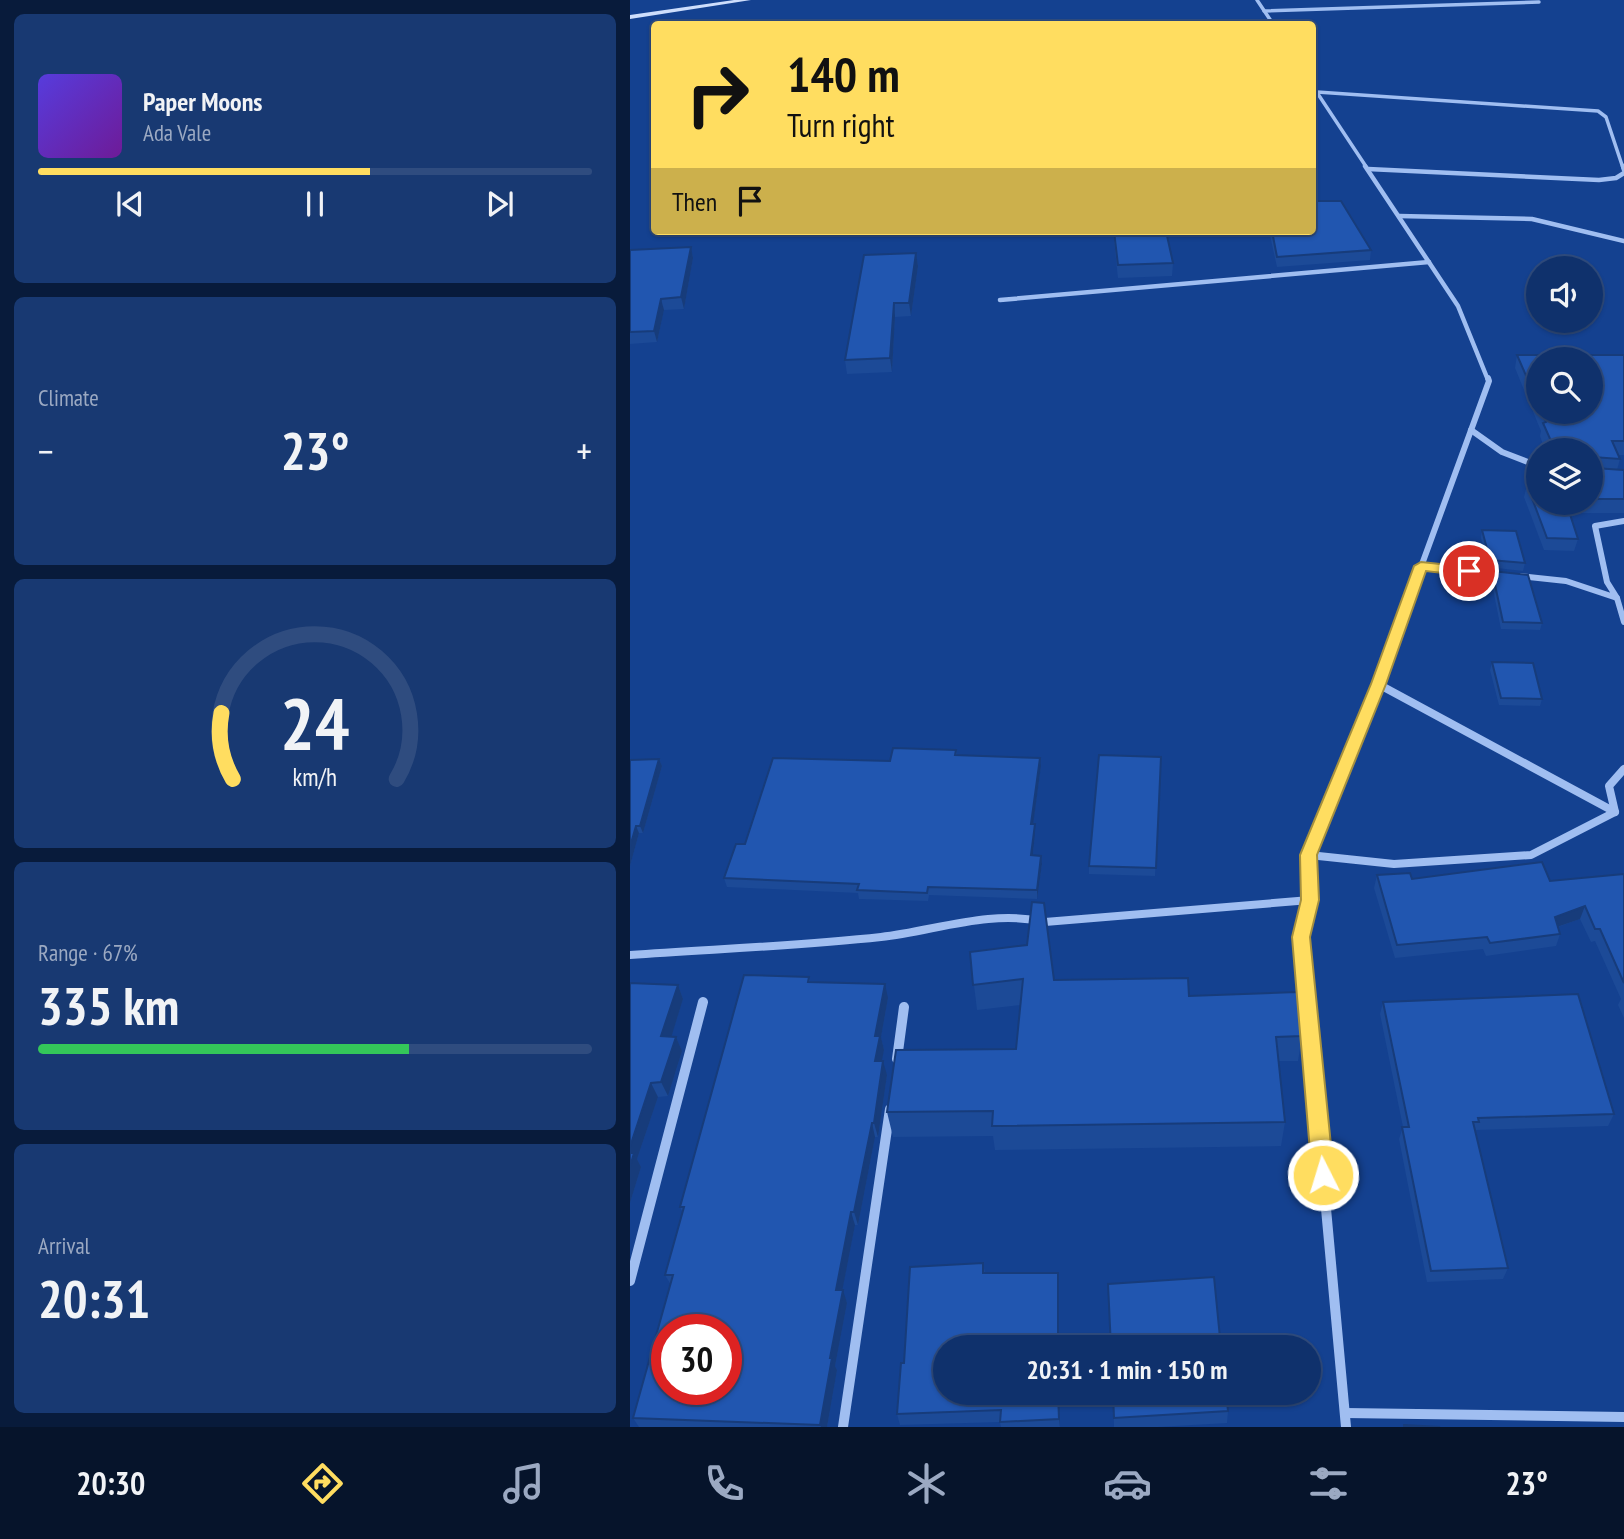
<!DOCTYPE html>
<html lang="en">
<head>
<meta charset="utf-8">
<style>
	body { margin:0; font-family:"PT Sans Narrow",sans-serif; background:#183972; color:#f1f3f6; height:100vh; display:flex; flex-direction:column; font-size:26px; white-space:nowrap }
	* { box-sizing:border-box; margin:0 }
	p { font-size:23px; color:#9ba9c2 }
	.icon { flex:none; width:38px; height:38px; fill:none; stroke:currentColor; stroke-width:2; stroke-linecap:round; stroke-linejoin:round }
	.map { position:relative; flex:1; overflow:hidden }
	.panel { display:flex; flex-direction:column; gap:14px; padding:14px; background:#081b3b; width:630px }
	.panel>* { flex:none }
	.hud { position:absolute; left:21px; top:21px; width:665px; height:214px; border-radius:7px; box-shadow:0 2px 5px #0004,0 0 0 2px #2f4c7f; background:#ffdd60; color:#111; overflow:hidden }
	.tools { position:absolute; left:896px; top:256px; display:grid; gap:14px }
	.tools a { display:grid; place-items:center; width:77px; height:77px; border-radius:50%; background:#0f316c; box-shadow:0 2px 5px #0004,0 0 0 2px #2f4c7f; font-size:35px }
	.speed { position:absolute; left:21px; top:1314px; display:flex; gap:14px; font-size:35px; font-weight:700; text-align:center }
	.speed>* { display:grid; place-content:center; width:91px; height:91px; border-radius:50%; background:#0f316c; box-shadow:0 2px 5px #0004,0 0 0 2px #2f4c7f; line-height:1 }
	.speed .limit { border:10px solid #d22; background:#fff; color:#111 }
	.pin { position:absolute; display:grid; place-items:center; width:60px; height:60px; color:#fff; margin:-30px; border:4px solid #fff; border-radius:50%; box-shadow:0 2px 7px #0007 }
	.me { position:absolute; width:77px; margin:-38px; rotate:355deg; stroke-linejoin:round; filter:drop-shadow(0 0 5px #0008) }
	.turn { display:flex; align-items:center; gap:24px; height:147px; padding:0 21px; font-size:32px }
	.turn .icon { width:91px; height:91px; stroke-width:2.5 }
	.turn b { display:block; font-size:49px; line-height:60px }
	.then { display:flex; align-items:center; height:66px; padding:0 21px; background:#0003; gap:14px; font-size:26px }
	.big { font-size:52px; font-weight:600; line-height:1.1 }
	.panel .card { flex:1; display:flex; flex-direction:column; justify-content:center; gap:10px; min-width:0; padding:0 24px; border-radius:10px; background:#183972 }
	.panel .dial { align-items:center; gap:0 }
	.dial svg { height:182px; overflow:visible; fill:none; stroke:#2f4c7f; stroke-width:7; stroke-linecap:round; text-anchor:middle }
	.dial text { fill:#f1f3f6; stroke:none }
	.song { display:flex; align-items:center; gap:21px }
	.cover { width:84px; height:84px; border-radius:10px; background:linear-gradient(135deg,hsl(250 70% 55%),hsl(280 70% 35%)) }
	.played { height:7px; border-radius:4px; background:linear-gradient(90deg,#ffdd60 60%,#2f4c7f 60%) }
	.keys { display:flex; justify-content:space-around; direction:ltr }
	.heat { display:flex; justify-content:space-between; align-items:center; font-size:38px; direction:ltr }
	.charge { height:10px; border-radius:5px; background:linear-gradient(90deg,#34c759 67%,#2f4c7f 0) }
	.trip { position:absolute; left:303px; top:1335px; width:388px; height:70px; border-radius:35px; background:#0f316c; box-shadow:0 2px 5px #0004,0 0 0 2px #2f4c7f; font-weight:600; line-height:70px; text-align:center }
	.menu { display:flex; height:112px; justify-content:space-around; align-items:center; background:#06142b; color:#9ba9c2 }
	.menu .icon { width:49px; height:49px }
	.menu .on { color:#ffdd60 }
	.menu b { font-size:32px; color:#f1f3f6 }
	main { display:flex; flex:1; min-height:0 }
	.map>svg:first-child { display:block }
</style>
</head>
<body>
<main>
<section class="panel">
<div class="card">
<div class="song"><i class="cover"></i><div><b>Paper Moons</b><p>Ada Vale</p></div></div>
<div class="played"></div>
<div class="keys"><svg class="icon" aria-label="previous" viewBox="0 0 24 24"><path d="M18 5L8 12l10 7zM5 5v14"/></svg><svg class="icon" aria-label="pause" viewBox="0 0 24 24"><path d="M8 5v14M16 5v14"/></svg><svg class="icon" aria-label="next" viewBox="0 0 24 24"><path d="M6 5l10 7-10 7zM19 5v14"/></svg></div>
</div>
<div class="card"><p>Climate</p>
<div class="heat"><a>−</a><b class="big">23°</b><a>+</a></div>
</div>
<div class="card dial"><svg viewBox="0 0 100 80">
<path d="M14 69A42 42 0 1 1 86 69"/>
<path d="M14 69A42 42 0 0 1 9 40" stroke="#ffdd60"/>
<text x="50" y="56" font-size="32" font-weight="700">24</text>
<text x="50" y="72" font-size="11">km/h</text>
</svg></div>
<div class="card"><p>Range · 67%</p><b class="big">335 km</b><div class="charge"></div></div>
<div class="card"><p>Arrival</p><b class="big">20:31</b></div>
</section>
<div class="map">
<svg width="994" height="1427" viewBox="0 0 994 1427">
	<rect width="100%" height="100%" fill="#144190"/>
	<g fill="none" stroke-linecap="round" stroke-linejoin="round">
		<g stroke="#a0bef1" stroke-width="3.5">
			<path d="M627,0l16,24"/>
			<path d="M634,11l275,-9"/>
			<path d="M682,85l55,83"/>
			<path d="M687,92l281,19 8,6 17,51"/>
		</g>
		<g stroke="#a0bef1" stroke-width="4.5">
			<path d="M735,166l93,140 30,74"/>
			<path d="M993,166l1,4"/>
			<path d="M738,169l231,11 17,-2 8,-5"/>
			<path d="M769,216l133,3 92,22"/>
			<path d="M370,300l429,-38"/>
		</g>
		<g stroke="#a0bef1" stroke-width="6">
			<path d="M841,430l31,22 36,14"/>
			<path d="M791,566l80,9"/>
			<path d="M889,576l47,5 51,17 -10,-16 -12,-56 29,-5"/>
			<path d="M987,598l7,24"/>
			<path d="M761,649l98,-268 -1,-3"/>
		</g>
		<g stroke="#a0bef1" stroke-width="8">
			<path d="M748,684l237,128"/>
			<path d="M679,855l85,9 137,-9 84,-43 -6,-26 15,-17"/>
			<path d="M0,955c84,-6 168,-9 251,-18 54,-6 109,-28 164,-15l265,-22"/>
			<path d="M676,992l-5,-55 9,-37 -1,-45 82,-208"/>
		</g>
		<g stroke="#a0bef1" stroke-width="10">
			<path d="M676,990l40,437"/>
			<path d="M267,1059l7,-52"/>
			<path d="M0,1281l73,-279"/>
			<path d="M715,1413l279,4"/>
			<path d="M213,1427l47,-318"/>
		</g>
		<path fill="#cedefc" fill-rule="evenodd" d="M104,0h17l-121,19v-4z"/>
	</g>
	<g fill="#1c4a97" fill-rule="evenodd">
		<path d="M483,231h53l7,32 -1,13 -54,2z"/>
		<path d="M639,231h43l59,19 -1,10 -93,7z"/>
		<path d="M61,247l2,11 -9,51 -20,1 -7,32 -27,2v-94z"/>
		<path d="M286,253l2,13 -7,50 -16,1 -3,55 -45,2 -2,-14z"/>
		<path d="M887,355h107v100h-6l2,4 -3,11h7v43h-50l-5,-11h22v-52h-46l-5,-14 1,-5 -26,-63zM908,359l53,52h-53z"/>
		<path d="M897,485l51,54 -4,12 -30,-1 -20,-53z"/>
		<path d="M852,530l43,33 -2,8 -35,-4 -7,-29z"/>
		<path d="M862,571l50,52 -2,7 -39,-1 -10,-50z"/>
		<path d="M862,662l50,37 -2,7 -41,-1 -9,-35z"/>
		<path d="M326,750l1,5 83,3 1,8 -8,58h2v9l-2,22 8,1 1,8 -5,35 -108,-4 -1,6 -69,-2 -1,-6 -131,-6 -3,-9 21,-34 145,-83z"/>
		<path d="M531,757l-6,119 -66,-2v-8z"/>
		<path d="M29,759l3,7 -19,67h-4l-9,33v-106z"/>
		<path d="M994,874v144l-6,-13 3,-6 -26,-58 -4,1 -11,-23 -22,8 2,7 -4,12 -70,10 -3,-7 -88,9 -21,-70 3,-13 35,4 138,2z"/>
		<path d="M340,952l84,28 135,16 113,40 -4,25h-19l6,61 -4,24 -286,4 -2,-14 -100,1 -6,-25 129,-63 5,-44 -44,5z"/>
		<path d="M179,977l1,5 78,16 -7,39 3,13 -3,11 6,14 -9,62h-3l-17,88h-3l-13,65 5,13 -12,63 2,4 -10,57h-188l-6,-9 38,-133 -6,-10 18,-62 -3,-6z"/>
		<path d="M0,983l48,2 5,14 -12,38h5l6,14 -14,45 -10,1 -21,62 4,8 -11,36z"/>
		<path d="M753,1002l231,112 -6,12 -132,4 -1,3 33,135 -5,11 -76,3 -28,-143 4,-12 -23,-113z"/>
		<path d="M353,1263l2,10h73l1,12 -114,108h114l1,34h-59l-1,-5 -100,3 -3,-11 7,-51z"/>
		<path d="M483,1393l115,18 -1,12 -69,4h-44z"/>
	</g>
	<g fill="#173c7b">
		<path d="M61,247l2,11 -9,51 -3,-12z"/>
		<path d="M286,253l2,13 -7,50 -2,-13z"/>
		<path d="M31,299l3,11 -7,32 -3,-11z"/>
		<path d="M264,303l1,14 -3,55 -2,-14z"/>
		<path d="M410,758l1,8 -9,67 -1,-9z"/>
		<path d="M29,759l3,7 -19,67 -3,-7z"/>
		<path d="M405,824v9l-3,31 -1,-9z"/>
		<path d="M6,826l3,7 -9,33v-19z"/>
		<path d="M411,856l1,8 -5,35v-9z"/>
		<path d="M955,906l-5,13 -29,10 4,-12z"/>
		<path d="M255,984l3,14 -7,39 3,13 -5,25 -4,-14v-25z"/>
		<path d="M48,985l5,14 -16,52 -6,-15z"/>
		<path d="M46,1037l6,14 -14,45 -7,-14z"/>
		<path d="M253,1061l4,14 -9,62 -4,-14z"/>
		<path d="M21,1083l7,14 -21,62 4,8 -11,36v-56z"/>
		<path d="M242,1123l3,14 -17,88 -4,-13z"/>
		<path d="M221,1212l4,13 -15,77 -4,-12z"/>
		<path d="M428,1273l1,12v63h-1z"/>
		<path d="M213,1290l4,13 -12,63 2,4 -10,57h-6l-1,-2 10,-67z"/>
		<path d="M428,1393h1l1,34 -1,-8z"/>
	</g>
	<g fill="#2156b0" stroke="#173c7b" stroke-width="2" fill-rule="evenodd">
		<path d="M682,201h29l30,49 -94,7 -5,-26h40z"/>
		<path d="M484,231h52l7,32 -55,2z"/>
		<path d="M61,247l-10,50 -20,2 -7,32 -24,1v-82z"/>
		<path d="M286,253l-7,50h-15l-4,55 -45,2 19,-105z"/>
		<path d="M887,355h107v86h-12l8,18 -27,-2 -2,4v-11h-36l-12,-27 3,-1 -4,-11h49v-52h-53v44z"/>
		<path d="M961,465l3,3 30,2v29h-33z"/>
		<path d="M897,485h11v17h28l12,37 -31,-1z"/>
		<path d="M852,530l34,1 9,32 -35,-3z"/>
		<path d="M862,571l36,4 14,48 -39,-1z"/>
		<path d="M862,662l41,1 9,36 -41,-1z"/>
		<path d="M263,748l63,2 -1,5 85,3 -9,66h4l-4,31 10,1 -4,34 -109,-3 -1,6 -70,-3 2,-6 -135,-6 12,-34h9l28,-86 117,3z"/>
		<path d="M469,755l62,2 -5,111 -67,-2z"/>
		<path d="M29,759l-19,67h-4l-6,21v-87z"/>
		<path d="M912,862l8,19 74,-7v109l-24,-54h-5l-10,-23 -30,11 5,17 -70,9 -3,-6 -90,8 -20,-70 33,-2 2,6z"/>
		<path d="M402,902l12,1 10,77 134,-2 1,18 108,-4 5,44 -26,1 9,85 -293,4 1,-15 -106,1 9,-62 120,-1 7,-70 -50,6 -3,-33 57,-7z"/>
		<path d="M114,975l65,2 -1,5 77,2 -10,52h5l-5,25h8l-9,62h-2l-18,89h-3l-15,78h7l-13,68h2l-12,67 -187,-7 40,-143h-8l19,-68h-4zM37,1330h59v60h-59z"/>
		<path d="M0,983l48,2 -17,51 15,1 -15,45 -10,1 -21,64z"/>
		<path d="M948,994l36,120 -136,4 1,4h-6l35,146 -77,3 -29,-144h7l-26,-125z"/>
		<path d="M0,1153h4l-4,14z"/>
		<path d="M353,1263v10h75v75h-113v45h113l1,26 -59,3 1,-12 -104,4 4,-51h3l6,-96z"/>
		<path d="M584,1277l7,71h-110l-3,-64z"/>
		<path d="M483,1393h113l2,18 -114,7z"/>
		<path d="M774,1425l36,2h-36z"/>
	</g>
	<path fill="#ffdd60" stroke="#a6903e" stroke-width="2" d="M791,562l48,5 8,4 -8,5 -43,-5 -40,113 -69,171 2,45 -9,37 24,238 -3,7 -8,3 -8,-3 -3,-7 -20,-238 9,-37 -1,-45 71,-171 43,-118z"/>
</svg>
<div class="tools">
<a><svg class="icon" aria-label="sound" viewBox="0 0 24 24"><path d="M4 9h4l5-4v14l-5-4H4zM17 9q2 3 0 6"/></svg></a>
<a><svg class="icon" aria-label="search" viewBox="0 0 24 24"><circle cx="10" cy="10" r="6"/><path d="M15 15l6 6"/></svg></a>
<a><svg class="icon" aria-label="layers" viewBox="0 0 24 24"><path d="M12 4l9 5-9 5-9-5zM3 14l9 5 9-5"/></svg></a>
</div>
<div class="speed"><div class="limit">30</div></div>
<div class="pin" style="left:839px;top:571px;background:#d93025"><svg class="icon" aria-label="arrive" viewBox="0 0 24 24"><path d="M6 21V4h12l-3 4 3 4H6"/></svg></div>
<svg class="me" style="left:693px;top:1175px" viewBox="-20 -20 40 40"><circle r="17" fill="#ffdd60" stroke="#fff" stroke-width="3"/><path d="M0-11L8 9 0 5-8 9z" fill="#fff"/></svg>
<div class="trip">20:31 · 1 min · 150 m</div>
<div class="hud">
<div class="turn"><svg class="icon" aria-label="right" viewBox="0 0 24 24"><path d="M7 20v-9h11M14 6l5 5-5 5"/></svg><div><b>140 m</b>Turn right</div></div>
<div class="then">Then<svg class="icon" aria-label="arrive" viewBox="0 0 24 24"><path d="M6 21V4h12l-3 4 3 4H6"/></svg></div>
</div>
</div>
</main>
<nav class="menu">
<b>20:30</b>
<svg class="icon on" aria-label="directions" viewBox="0 0 24 24"><path d="M12 3l9 9-9 9-9-9zM9 14v-3h6M13 9l2 2-2 2"/></svg>
<svg class="icon" aria-label="music" viewBox="0 0 24 24"><path d="M9 18V5l10-2v13"/><circle cx="6" cy="18" r="3"/><circle cx="16" cy="16" r="3"/></svg>
<svg class="icon" aria-label="phone" viewBox="0 0 24 24"><path d="M5 4h4l2 5-3 2q2 4 5 5l2-3 5 2v4C11 20 4 13 5 4z"/></svg>
<svg class="icon" aria-label="climate" viewBox="0 0 24 24"><path d="M12 3v18M4 7l16 10M4 17L20 7"/></svg>
<svg class="icon" aria-label="car" viewBox="0 0 24 24"><path d="M5 17H2v-5l4-1 3-4h7l3 4 3 1v5h-3M9 17h6M6 11h13"/><circle cx="7" cy="17" r="2"/><circle cx="17" cy="17" r="2"/></svg>
<svg class="icon" aria-label="filters" viewBox="0 0 24 24"><path d="M4 7h16M4 17h16"/><circle cx="9" cy="7" r="2"/><circle cx="15" cy="17" r="2"/></svg>
<b>23°</b>
</nav>
</body>
</html>
